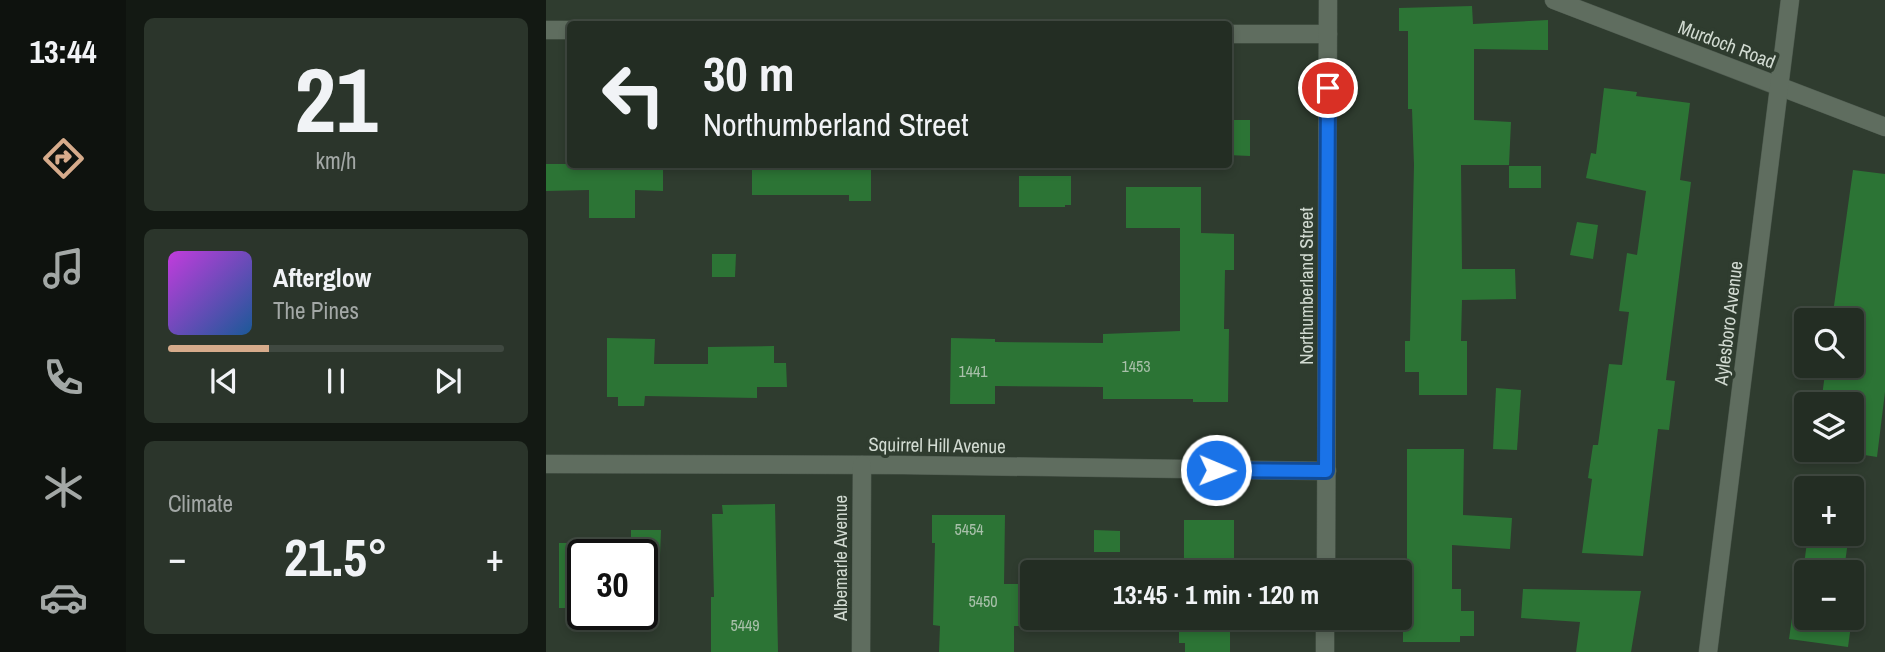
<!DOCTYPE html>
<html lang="en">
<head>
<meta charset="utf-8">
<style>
	body { margin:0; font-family:"Archivo Narrow",sans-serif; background:#2b352b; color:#f1f3f6; height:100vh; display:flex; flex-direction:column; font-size:26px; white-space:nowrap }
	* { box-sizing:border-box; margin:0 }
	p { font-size:23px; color:#a3a8a6 }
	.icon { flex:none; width:38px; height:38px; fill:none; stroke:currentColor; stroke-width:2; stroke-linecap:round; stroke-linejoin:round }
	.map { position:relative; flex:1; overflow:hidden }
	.drawer { display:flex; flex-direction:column; gap:18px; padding:18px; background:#131913; width:420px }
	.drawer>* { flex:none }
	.top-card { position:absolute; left:21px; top:21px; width:665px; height:147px; border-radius:7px; box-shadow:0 4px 10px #0003,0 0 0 2px #404941; background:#232d23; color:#f1f3f6; overflow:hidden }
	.buttons { position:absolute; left:1248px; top:308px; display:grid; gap:14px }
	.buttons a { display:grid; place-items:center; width:70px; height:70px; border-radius:7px; background:#232d23; box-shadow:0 4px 10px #0003,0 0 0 2px #404941; font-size:35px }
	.speed { position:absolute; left:21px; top:539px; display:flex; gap:14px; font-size:35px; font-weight:700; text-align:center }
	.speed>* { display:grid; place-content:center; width:91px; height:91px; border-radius:50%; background:#232d23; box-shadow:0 4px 10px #0003,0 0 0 2px #404941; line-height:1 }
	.speed .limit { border:4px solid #111; border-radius:10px; background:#fff; color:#111 }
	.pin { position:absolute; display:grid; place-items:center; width:60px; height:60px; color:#fff; margin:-30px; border:4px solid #fff; border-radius:50%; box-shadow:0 2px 7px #0007 }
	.me { position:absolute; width:77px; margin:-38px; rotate:91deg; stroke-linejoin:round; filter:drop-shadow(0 0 5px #0008) }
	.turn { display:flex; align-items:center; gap:24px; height:147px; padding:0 21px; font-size:32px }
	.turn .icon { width:91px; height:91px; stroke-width:2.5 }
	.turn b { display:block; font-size:49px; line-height:60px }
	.big { font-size:52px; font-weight:700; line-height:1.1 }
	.drawer .widget { flex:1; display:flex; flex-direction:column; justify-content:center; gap:10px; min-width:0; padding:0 24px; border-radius:10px; background:#2b352b }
	.drawer .dial { align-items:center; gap:0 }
	.dial b { font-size:91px; line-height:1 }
	.song { display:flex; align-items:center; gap:21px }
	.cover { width:84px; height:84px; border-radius:10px; background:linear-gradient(135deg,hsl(290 70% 55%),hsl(210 70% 35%)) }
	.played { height:7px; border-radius:4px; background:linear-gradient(90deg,#d6ab8b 30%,#404941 30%) }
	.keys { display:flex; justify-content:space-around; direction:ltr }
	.heat { display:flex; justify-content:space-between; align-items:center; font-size:38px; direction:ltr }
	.trip { position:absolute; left:474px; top:560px; width:392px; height:70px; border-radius:7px; background:#232d23; box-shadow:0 4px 10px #0003,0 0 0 2px #404941; font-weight:700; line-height:70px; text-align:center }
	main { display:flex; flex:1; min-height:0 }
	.dock { display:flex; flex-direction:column; width:126px; justify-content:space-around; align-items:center; background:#0e120e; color:#a3a8a6 }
	.dock .icon { width:49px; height:49px }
	.dock .selected { color:#d6ab8b }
	.dock b { font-size:32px; color:#f1f3f6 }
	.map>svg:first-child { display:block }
</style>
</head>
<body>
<main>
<nav class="dock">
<b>13:44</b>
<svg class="icon selected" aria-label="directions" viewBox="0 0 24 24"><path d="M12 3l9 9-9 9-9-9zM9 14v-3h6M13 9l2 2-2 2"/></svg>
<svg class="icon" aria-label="music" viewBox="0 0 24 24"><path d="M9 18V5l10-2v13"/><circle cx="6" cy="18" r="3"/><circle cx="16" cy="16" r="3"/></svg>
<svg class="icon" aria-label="phone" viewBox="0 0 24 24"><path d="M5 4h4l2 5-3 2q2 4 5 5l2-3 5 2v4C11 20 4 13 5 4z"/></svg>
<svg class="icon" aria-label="climate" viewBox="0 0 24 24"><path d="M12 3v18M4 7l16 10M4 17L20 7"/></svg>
<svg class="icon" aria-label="car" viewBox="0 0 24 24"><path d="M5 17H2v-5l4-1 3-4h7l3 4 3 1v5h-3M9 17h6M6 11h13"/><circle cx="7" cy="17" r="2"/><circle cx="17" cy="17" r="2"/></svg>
</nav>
<section class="drawer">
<div class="widget dial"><b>21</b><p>km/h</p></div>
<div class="widget">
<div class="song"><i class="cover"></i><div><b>Afterglow</b><p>The Pines</p></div></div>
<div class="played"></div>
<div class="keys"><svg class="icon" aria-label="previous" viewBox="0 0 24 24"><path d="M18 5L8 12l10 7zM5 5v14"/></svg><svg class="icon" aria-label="pause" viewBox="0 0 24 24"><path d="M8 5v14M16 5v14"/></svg><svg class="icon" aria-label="next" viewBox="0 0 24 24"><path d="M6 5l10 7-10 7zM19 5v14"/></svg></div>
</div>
<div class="widget"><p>Climate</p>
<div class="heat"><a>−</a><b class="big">21.5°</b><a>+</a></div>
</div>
</section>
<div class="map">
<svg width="1339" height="652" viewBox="0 0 1339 652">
	<rect width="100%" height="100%" fill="#2f3c2f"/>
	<g fill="#2c7435">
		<path d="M926,6l1,18 75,-4v30l-74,-1v71l37,2 -2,43h-48l1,104h53l1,30 -54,1 -1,41h6v54h-48v-23h-14v-31h5l4,-176 -2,-56h-4v-78h-9v-23z"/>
		<path d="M1058,88l33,4 -1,4 54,7 -10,77 11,2 -25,198 9,1 -6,49 -11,-1 -15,127 -61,-3 10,-74 -4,-1 5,-33h5l11,-81 13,1 7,-53 -10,-1 8,-58 10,2 9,-64 -60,-13 5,-25 5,1z"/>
		<path d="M682,120h22v36l-22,-1z"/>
		<path d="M0,164h117v27l-28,-1v28h-46v-28l-43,1z"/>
		<path d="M206,164h119v37h-22v-6h-97z"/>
		<rect x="963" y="166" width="32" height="22"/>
		<path d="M1307,170l32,4v218l-8,65 -25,-4v-49h-31l5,-38h26v-46h-20z"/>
		<path d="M473,176h52v29h-6v2h-46z"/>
		<path d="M580,187h75v46l33,1v36h-9l-1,59h5l-1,73h-35v-3h-90v-12l-108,-1v18h-45l1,-66 44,1v3l108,1v-9l77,-3v-103h-54z"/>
		<path d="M1031,222l21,3 -5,34 -23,-4z"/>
		<path d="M166,254h24l-1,23h-23z"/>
		<path d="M61,338l48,1 -1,25h54v-17l66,-1v17h12l1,24h-30v11l-112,-2 -1,10h-26v-9h-11z"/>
		<path d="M950,388l25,2 -4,60 -24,-1z"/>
		<path d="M861,449h57l-1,66 49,3 -2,31 -58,-4v44h9v22h13v25h-14v6h-57v-54h4z"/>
		<path d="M229,504l3,148h-67v-55h3l-2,-83h11l-1,-9z"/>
		<path d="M386,515h73l-1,69h28v42h-18v26h-75l1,-26 -7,-1 2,-82h-3z"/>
		<rect x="638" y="520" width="50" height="47"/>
		<path d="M85,530h30l-1,25h-29z"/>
		<path d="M548,530l26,1v21h-26z"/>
		<path d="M1262,534h41l-5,36 -40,-5z"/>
		<rect x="13" y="543" width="24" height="65"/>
		<path d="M977,589l118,2 -10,61h-55l4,-30 -59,-4z"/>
		<path d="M633,618h51v34h-45v-9h-6z"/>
		<path d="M1246,618h60l-4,29 -59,-8z"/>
	</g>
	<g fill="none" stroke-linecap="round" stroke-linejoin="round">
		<g stroke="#4e5a4f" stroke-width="19">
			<g id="minor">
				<path d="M1008,0l331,127"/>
				<path d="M0,30h24"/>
				<path d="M682,34h100"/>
				<path d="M0,464l356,1 425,6"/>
				<path d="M780,572l2,-572"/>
				<path d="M315,652l1,-187"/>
				<path d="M779,652v-34"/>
				<path d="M1162,652l82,-652"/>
			</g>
		</g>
		<use href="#minor" stroke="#5f6d5f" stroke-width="18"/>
	</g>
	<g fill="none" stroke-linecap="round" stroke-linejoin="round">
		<g stroke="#114b97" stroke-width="18">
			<path id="route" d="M670,470l110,1 2,-383"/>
		</g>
		<use href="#route" stroke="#1a73e8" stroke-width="12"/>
	</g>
	<g text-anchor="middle" stroke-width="7" stroke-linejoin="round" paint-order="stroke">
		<g font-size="16" fill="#a8c0aa">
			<text x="590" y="372">1453</text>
			<text x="427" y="377">1441</text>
			<text x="423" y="535">5454</text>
			<text x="437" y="607">5450</text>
			<text x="199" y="631">5449</text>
		</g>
		<g font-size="19" fill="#d1dad1" stroke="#2f3c2f">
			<text transform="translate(1181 44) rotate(21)" y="7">Murdoch Road</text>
			<text transform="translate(760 286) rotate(-90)" y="7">Northumberland Street</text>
			<text transform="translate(1182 323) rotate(-83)" y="7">Aylesboro Avenue</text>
			<text transform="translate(391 445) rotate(1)" y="7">Squirrel Hill Avenue</text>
			<text transform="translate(294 558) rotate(-90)" y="7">Albemarle Avenue</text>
		</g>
	</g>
</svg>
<div class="buttons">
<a><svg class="icon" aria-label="search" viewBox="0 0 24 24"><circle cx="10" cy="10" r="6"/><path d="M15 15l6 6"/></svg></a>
<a><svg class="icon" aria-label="layers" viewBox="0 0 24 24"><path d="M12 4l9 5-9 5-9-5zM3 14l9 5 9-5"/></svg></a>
<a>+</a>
<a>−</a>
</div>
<div class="speed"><div class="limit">30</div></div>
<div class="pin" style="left:782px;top:88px;background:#d93025"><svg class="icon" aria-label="arrive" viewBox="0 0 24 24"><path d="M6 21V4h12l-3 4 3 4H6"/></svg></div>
<svg class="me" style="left:670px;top:470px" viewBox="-20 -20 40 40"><circle r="17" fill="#1a73e8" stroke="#fff" stroke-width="3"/><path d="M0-11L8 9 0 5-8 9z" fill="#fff"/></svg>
<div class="trip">13:45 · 1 min · 120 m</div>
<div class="top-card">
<div class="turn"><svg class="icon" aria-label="left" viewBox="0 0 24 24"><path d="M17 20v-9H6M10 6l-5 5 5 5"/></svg><div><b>30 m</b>Northumberland Street</div></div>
</div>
</div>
</main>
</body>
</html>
